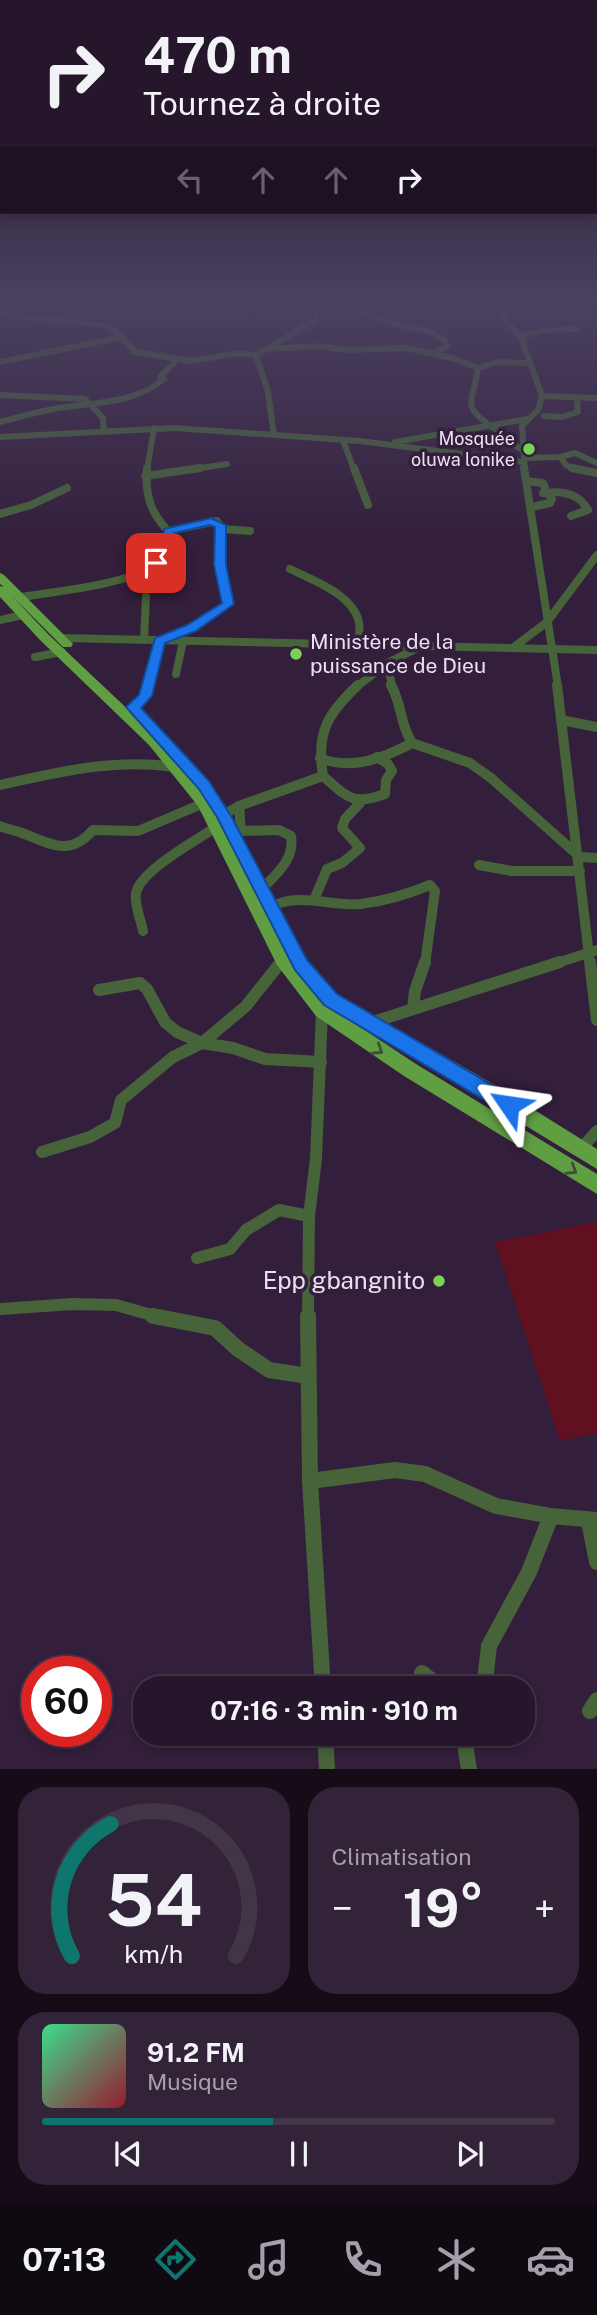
<!DOCTYPE html>
<html lang="fr">
<head>
<meta charset="utf-8">
<style>
	body { margin:0; font-family:"Public Sans",sans-serif; background:#322338; color:#f1f3f6; height:100vh; display:flex; flex-direction:column; font-size:26px; white-space:nowrap }
	* { box-sizing:border-box; margin:0 }
	p { font-size:23px; color:#a49fa9 }
	.icon { flex:none; width:38px; height:38px; fill:none; stroke:currentColor; stroke-width:2; stroke-linecap:round; stroke-linejoin:round }
	.map { position:relative; height:1769px; overflow:hidden }
	.sheet { display:flex; flex-direction:column; gap:18px; padding:18px; background:#150c18; flex:1 }
	.sheet>* { flex:none }
	.top-card { position:absolute; left:0px; top:0px; width:598px; height:214px; box-shadow:0 4px 10px #0003,0 0 0 2px #423548; background:#26162c; color:#f1f3f6; overflow:hidden }
	.speed { position:absolute; left:21px; top:1656px; display:flex; gap:14px; font-size:35px; font-weight:700; text-align:center }
	.speed>* { display:grid; place-content:center; width:91px; height:91px; border-radius:50%; background:#26162c; box-shadow:0 4px 10px #0003,0 0 0 2px #423548; line-height:1 }
	.speed .limit { border:10px solid #d22; background:#fff; color:#111 }
	.pin { position:absolute; display:grid; place-items:center; width:60px; height:60px; color:#fff; margin:-30px; border-radius:14px; box-shadow:0 4px 10px #0006 }
	.me { position:absolute; width:77px; margin:-38px; rotate:302deg; stroke-linejoin:round; filter:drop-shadow(0 0 5px #0008) }
	.turn { display:flex; align-items:center; gap:24px; height:147px; padding:0 28px; font-size:32px }
	.turn .icon { width:91px; height:91px; stroke-width:2.5 }
	.turn b { display:block; font-size:49px; line-height:60px }
	.lanes { display:flex; align-items:center; height:66px; padding:0 28px; background:#0003; justify-content:center; gap:35px; direction:ltr }
	.lanes .off { opacity:.35 }
	.big { font-size:52px; font-weight:700; line-height:1.1 }
	.sheet .tile { flex:1; display:flex; flex-direction:column; justify-content:center; gap:10px; min-width:0; padding:0 24px; border-radius:28px; background:#322338 }
	.sheet .dial { align-items:center; gap:0 }
	.dial svg { height:182px; overflow:visible; fill:none; stroke:#423548; stroke-width:7; stroke-linecap:round; text-anchor:middle }
	.dial text { fill:#f1f3f6; stroke:none }
	.song { display:flex; align-items:center; gap:21px }
	.cover { width:84px; height:84px; border-radius:10px; background:linear-gradient(135deg,hsl(150 70% 55%),hsl(350 70% 35%)) }
	.played { height:7px; border-radius:4px; background:linear-gradient(90deg,#0f766e 45%,#423548 45%) }
	.keys { display:flex; justify-content:space-around; direction:ltr }
	.heat { display:flex; justify-content:space-between; align-items:center; font-size:38px; direction:ltr }
	.sheet .tiles { flex:1; display:grid; gap:18px; grid-template-columns:1fr 1fr }
	.tile:last-child { grid-column:span 2 }
	.trip { position:absolute; left:133px; top:1676px; width:402px; height:70px; border-radius:28px; background:#26162c; box-shadow:0 4px 10px #0003,0 0 0 2px #423548; font-weight:700; line-height:70px; text-align:center }
	.tabs { display:flex; height:112px; justify-content:space-around; align-items:center; background:#0f0912; color:#a49fa9 }
	.tabs .icon { width:49px; height:49px }
	.tabs .on { color:#0f766e }
	.tabs b { font-size:32px; color:#f1f3f6 }
	.map>svg:first-child { display:block }
</style>
</head>
<body>
<div class="map">
<svg width="597" height="1769" viewBox="0 0 597 1769">
	<rect width="100%" height="100%" fill="#331e3b"/>
	<path fill="#61101f" d="M597,1222v211l-37,8 -65,-199z"/>
	<g fill="none" stroke-linecap="round" stroke-linejoin="round">
		<g stroke="#466339" stroke-width="6">
			<path d="M507,299l-2,21 16,17 21,59 -4,14 -16,16 3,44"/>
			<path d="M286,308l27,-8 29,2 47,21 42,9 13,8 4,6 -15,7"/>
			<path d="M0,314l103,11 12,5 20,22 56,9 48,-8 17,2 60,-35 3,-21"/>
			<path d="M521,337l22,-7 35,-1"/>
			<path d="M266,349l54,-3 26,4 60,-2 46,10 26,10 19,-6 33,1"/>
			<path d="M256,355l12,37 6,43"/>
			<path d="M0,362l122,-25"/>
			<path d="M478,368c-6,39 -18,36 18,62 10,7 16,16 28,20"/>
			<path d="M0,395l85,4 18,19 1,13"/>
			<path d="M542,396l55,2"/>
			<path d="M544,416l18,1 16,-5 -1,-14"/>
			<path d="M0,422c20,-5 39,-11 59,-14 38,-6 74,-4 105,-29l-4,-2 17,-17"/>
			<path d="M0,437l175,-9 185,13 163,21"/>
			<path d="M343,440l11,30"/>
			<path d="M395,442l132,-23"/>
			<path d="M560,457l6,8 10,5"/>
			<path d="M524,458l36,-1 15,-4 22,10"/>
			<path d="M147,470l7,-42"/>
			<path d="M188,470l39,-6"/>
		</g>
		<g stroke="#466339" stroke-width="8">
			<path d="M354,468l14,37"/>
			<path d="M524,468l34,219"/>
			<path d="M572,468l25,5"/>
			<path d="M145,476l55,-8"/>
			<path d="M527,481l16,2 4,10h-4"/>
			<path d="M532,507l18,-4 2,-4 -5,-6c17,-3 33,2 41,17l-17,6"/>
			<path d="M0,514l31,-9 36,-17"/>
			<path d="M168,531l49,-10 5,8 28,2"/>
			<path d="M290,569c30,15 84,33 66,76"/>
			<path d="M21,597c31,-5 110,-13 133,-32 10,-9 13,-21 14,-34 -18,-19 -23,-37 -21,-63"/>
			<path d="M0,620l23,-5"/>
			<path d="M61,638l536,12"/>
			<path d="M144,640l2,-44"/>
			<path d="M514,647l33,-25 50,-67"/>
			<path d="M35,657l27,-5"/>
			<path d="M388,664l4,23"/>
			<path d="M176,674l7,-33"/>
			<path d="M148,687l12,-46 32,-13 36,-24 -8,-39 2,-36"/>
			<path d="M356,687l35,-26 27,-13"/>
		</g>
		<g stroke="#466339" stroke-width="10">
			<path d="M391,685c12,22 8,37 21,58l58,20 21,15 89,79 17,1"/>
			<path d="M557,685l33,279"/>
			<path d="M133,707l12,-11 3,-11"/>
			<path d="M561,720l36,7"/>
			<path d="M320,758c31,13 64,0 92,-15"/>
			<path d="M323,776c-7,-43 4,-62 35,-91"/>
			<path d="M0,785c59,-13 115,-27 175,-18"/>
			<path d="M223,815l16,-9 84,-30c24,21 29,30 62,18l1,-14 6,-9 -4,-7 -11,-7"/>
			<path d="M0,826c7,3 14,4 22,7 28,10 47,25 71,-3l45,1 66,-28"/>
			<path d="M241,831l38,-1 12,6c4,24 -15,38 -30,54"/>
			<path d="M236,835l5,-4 -2,-25"/>
			<path d="M479,865l33,6h68"/>
			<path d="M314,900l13,-31 15,-6 18,-15 -18,-20 3,-9 15,-16"/>
			<path d="M270,908c27,-17 62,-1 91,-4 24,-3 47,-10 69,-19l5,6 -10,73"/>
			<path d="M143,931c-2,-11 -9,-26 -7,-38 5,-23 61,-53 80,-66l-1,-7"/>
			<path d="M280,964l3,-4"/>
			<path d="M554,964l43,-14"/>
		</g>
		<g stroke="#466339" stroke-width="12">
			<path d="M590,962l7,58"/>
			<path d="M99,990l41,-7 7,6 18,33 12,10 25,11 31,5 32,11 56,3"/>
			<path d="M413,1009l2,-18 10,-29"/>
			<path d="M370,1023l190,-61"/>
			<path d="M580,1150l17,-19"/>
			<path d="M42,1152l48,-15 25,-14 6,-23 52,-43 29,-14 44,-37 35,-44"/>
			<path d="M197,1258l33,-9 16,-19 33,-20 30,6"/>
			<path d="M1,1309l71,-5 44,1 46,13"/>
			<path d="M308,1318l1,-102 7,-57 6,-148"/>
		</g>
		<g stroke="#466339" stroke-width="16">
			<path d="M153,1316l62,12 23,21 31,21 39,6"/>
			<path d="M308,1316l2,165 13,208"/>
			<path d="M310,1481l85,-11 30,4 71,32 55,10 46,4"/>
			<path d="M589,1521l8,41"/>
			<path d="M422,1673l20,16"/>
			<path d="M484,1689l5,-43 40,-74 22,-56"/>
			<path d="M590,1711l7,-11"/>
			<path d="M325,1734l2,35"/>
			<path d="M468,1734l-2,17 3,18"/>
		</g>
		<path fill="#609e42" fill-rule="evenodd" d="M0,573l4,2 69,69 -2,3h-8l-51,-51 36,38 106,100 6,-3 5,2 44,48 15,24 -2,4h-7l6,14 7,-4 5,1 74,140 30,34 156,90 104,65v20l-267,-162 86,57 181,110v20l-193,-118 -88,-60 -39,-51 -79,-159 -49,-61 -109,-105 -40,-43v-11l4,1 -4,-3z"/>
	</g>
	<defs><path id="oneway-chevron" d="M-2-3.5L2.5 0L-2 3.5" fill="none" stroke-width="1.6" stroke-linecap="round" stroke-linejoin="round" transform="scale(1.75)"/></defs>
	<g stroke="#434b3d">
		<use href="#oneway-chevron" transform="translate(378 1050) rotate(33)"/>
		<use href="#oneway-chevron" transform="translate(572 1170) rotate(32)"/>
	</g>
	<linearGradient id="sky" x2="0" y2="1"><stop stop-color="#1c1020"/><stop offset="0.55" stop-color="#4a4160"/><stop offset="1" stop-color="#4a4160" stop-opacity="0"/></linearGradient>
	<rect width="597" height="547" fill="url(#sky)"/>
	<path fill="#1a73e8" stroke="#114b97" stroke-width="2" d="M211,518l15,7v40l8,39 -38,27 -31,12 -13,53 -11,12 68,73 22,35 76,144 30,34 179,105 3,6 -3,6 -7,2 -6,-2 -179,-106 -29,-35 -78,-153 -18,-28 -73,-82 13,-12 16,-57 32,-13 35,-22 -8,-38 1,-38 -5,-2 -36,8v11l-14,21 -10,-2 13,-19 1,-15z"/>
	<g fill="#7dd154" stroke="#331e3b" stroke-width="2.5">
		<circle cx="529" cy="449" r="7"/>
		<circle cx="296" cy="654" r="7"/>
		<circle cx="439" cy="1281" r="7"/>
	</g>
	<g text-anchor="middle" stroke-width="7" stroke-linejoin="round" paint-order="stroke">
		<g font-size="18" fill="#eddff2" stroke="#331e3b" text-anchor="end">
			<text x="515" y="445">Mosquée<tspan x="515" dy="21">oluwa lonike</tspan></text>
		</g>
		<g font-size="21" fill="#eddff2" stroke="#331e3b" text-anchor="start">
			<text x="310" y="649">Ministère de la<tspan x="310" dy="24">puissance de Dieu</tspan></text>
		</g>
		<g font-size="24" fill="#eddff2" stroke="#331e3b" text-anchor="end">
			<text x="425" y="1289">Epp gbangnito</text>
		</g>
	</g>
</svg>
<div class="speed"><div class="limit">60</div></div>
<div class="pin" style="left:156px;top:563px;background:#d93025"><svg class="icon" aria-label="arrive" viewBox="0 0 24 24"><path d="M6 21V4h12l-3 4 3 4H6"/></svg></div>
<svg class="me" style="left:509px;top:1105px" viewBox="-20 -20 40 40"><path d="M0-17L14 15 0 8-14 15z" fill="#1a73e8" stroke="#fff" stroke-width="4"/></svg>
<div class="trip">07:16 · 3 min · 910 m</div>
<div class="top-card">
<div class="turn"><svg class="icon" aria-label="right" viewBox="0 0 24 24"><path d="M7 20v-9h11M14 6l5 5-5 5"/></svg><div><b>470 m</b>Tournez à droite</div></div>
<div class="lanes"><svg class="icon off" aria-label="left" viewBox="0 0 24 24"><path d="M17 20v-9H6M10 6l-5 5 5 5"/></svg><svg class="icon off" aria-label="ahead" viewBox="0 0 24 24"><path d="M12 20V5M6 11l6-6 6 6"/></svg><svg class="icon off" aria-label="ahead" viewBox="0 0 24 24"><path d="M12 20V5M6 11l6-6 6 6"/></svg><svg class="icon" aria-label="right" viewBox="0 0 24 24"><path d="M7 20v-9h11M14 6l5 5-5 5"/></svg></div>
</div>
</div>
<section class="sheet">
<div class="tiles">
<div class="tile dial"><svg viewBox="0 0 100 80">
<path d="M14 69A42 42 0 1 1 86 69"/>
<path d="M14 69A42 42 0 0 1 31 11" stroke="#0f766e"/>
<text x="50" y="56" font-size="32" font-weight="700">54</text>
<text x="50" y="72" font-size="11">km/h</text>
</svg></div>
<div class="tile"><p>Climatisation</p>
<div class="heat"><a>−</a><b class="big">19°</b><a>+</a></div>
</div>
<div class="tile">
<div class="song"><i class="cover"></i><div><b>91.2 FM</b><p>Musique</p></div></div>
<div class="played"></div>
<div class="keys"><svg class="icon" aria-label="previous" viewBox="0 0 24 24"><path d="M18 5L8 12l10 7zM5 5v14"/></svg><svg class="icon" aria-label="pause" viewBox="0 0 24 24"><path d="M8 5v14M16 5v14"/></svg><svg class="icon" aria-label="next" viewBox="0 0 24 24"><path d="M6 5l10 7-10 7zM19 5v14"/></svg></div>
</div>
</div>
</section>
<nav class="tabs">
<b>07:13</b>
<svg class="icon on" aria-label="directions" viewBox="0 0 24 24"><path d="M12 3l9 9-9 9-9-9zM9 14v-3h6M13 9l2 2-2 2"/></svg>
<svg class="icon" aria-label="music" viewBox="0 0 24 24"><path d="M9 18V5l10-2v13"/><circle cx="6" cy="18" r="3"/><circle cx="16" cy="16" r="3"/></svg>
<svg class="icon" aria-label="phone" viewBox="0 0 24 24"><path d="M5 4h4l2 5-3 2q2 4 5 5l2-3 5 2v4C11 20 4 13 5 4z"/></svg>
<svg class="icon" aria-label="climate" viewBox="0 0 24 24"><path d="M12 3v18M4 7l16 10M4 17L20 7"/></svg>
<svg class="icon" aria-label="car" viewBox="0 0 24 24"><path d="M5 17H2v-5l4-1 3-4h7l3 4 3 1v5h-3M9 17h6M6 11h13"/><circle cx="7" cy="17" r="2"/><circle cx="17" cy="17" r="2"/></svg>
</nav>
</body>
</html>
